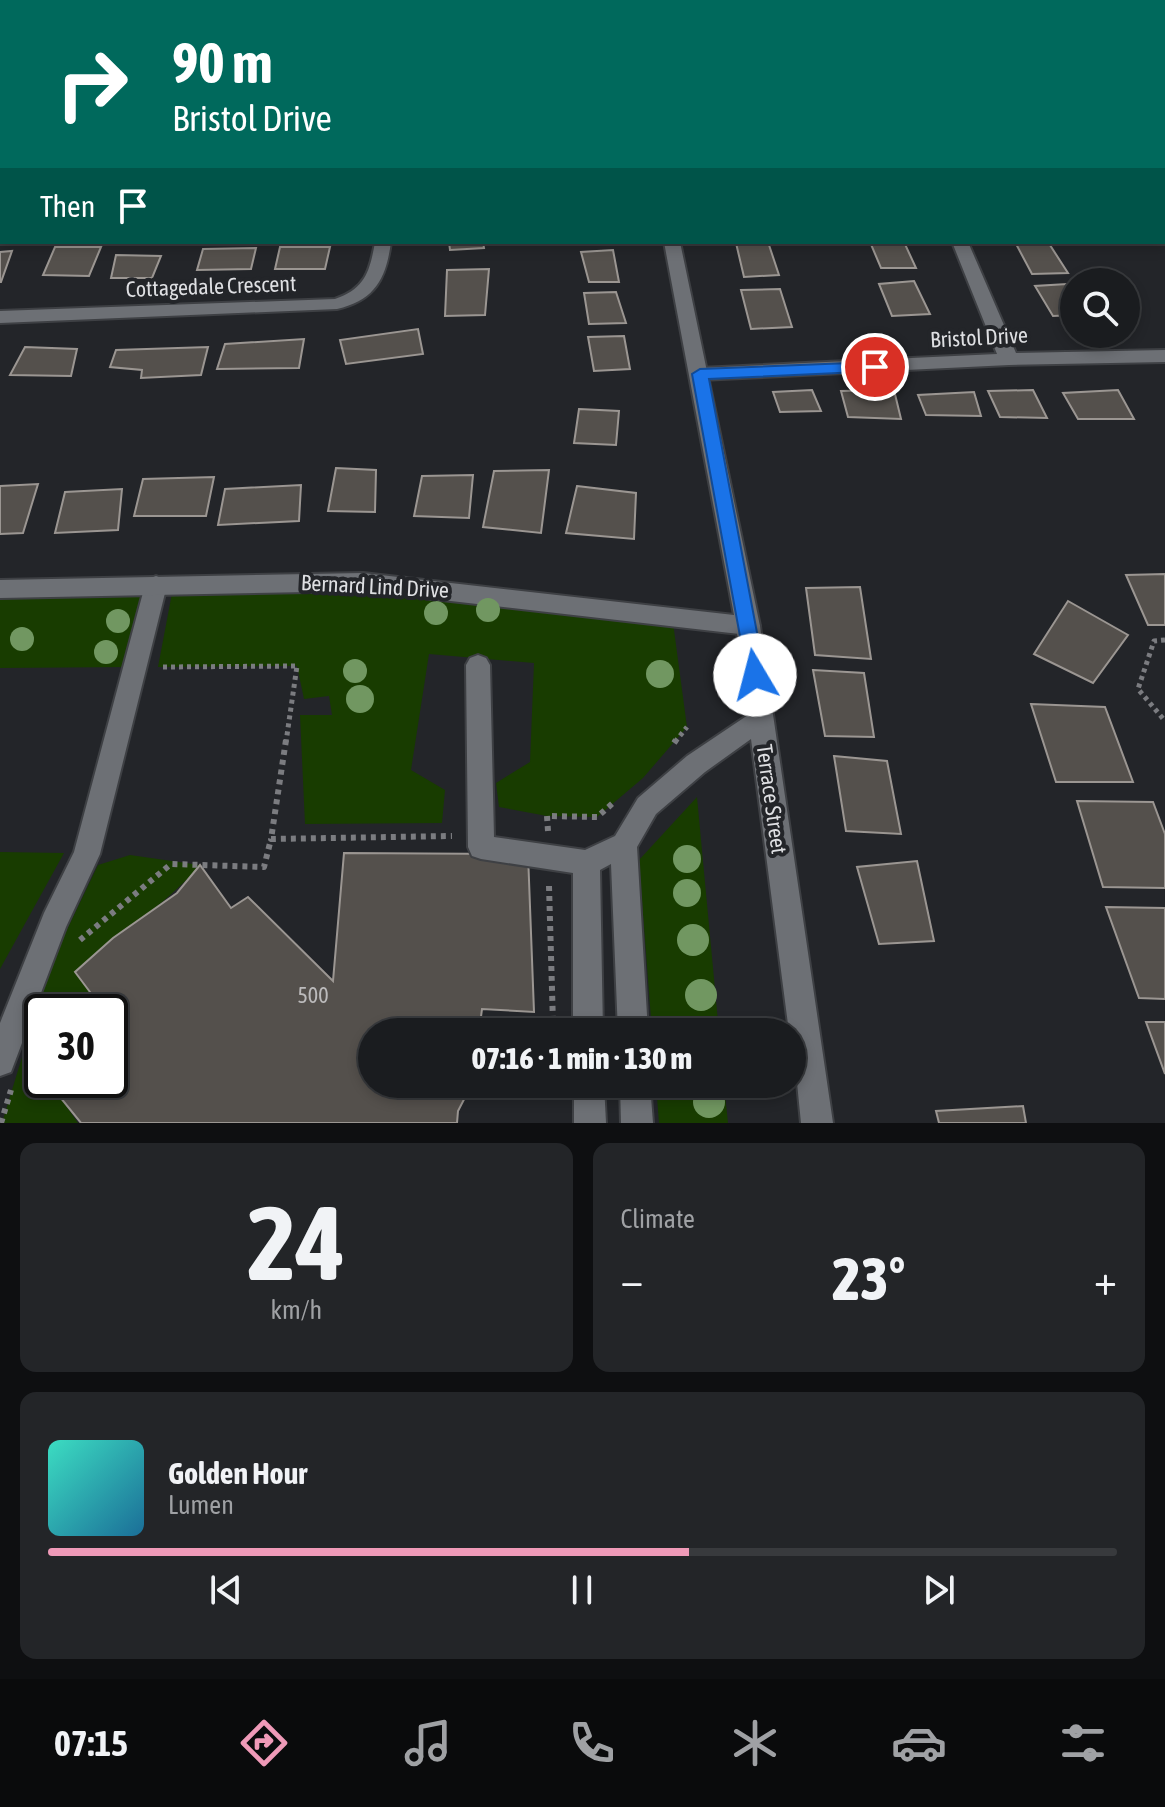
<!DOCTYPE html>
<html lang="en">
<head>
<meta charset="utf-8">
<style>
	body { margin:0; font-family:"Asap Condensed",sans-serif; background:#232528; color:#f1f3f6; height:100vh; display:flex; flex-direction:column; font-size:30px; white-space:nowrap }
	* { box-sizing:border-box; margin:0 }
	p { font-size:26px; color:#9fa1a4 }
	.icon { flex:none; width:44px; height:44px; fill:none; stroke:currentColor; stroke-width:2; stroke-linecap:round; stroke-linejoin:round }
	.map { position:relative; height:1123px; overflow:hidden }
	.side { display:flex; flex-direction:column; gap:20px; padding:20px; background:#0e0f11; flex:1 }
	.side>* { flex:none }
	.banner { position:absolute; left:0px; top:0px; width:1166px; height:244px; box-shadow:0 4px 12px #0003,0 0 0 2px #383a3d; background:#00695c; color:#fff; overflow:hidden }
	.controls { position:absolute; left:1060px; top:268px; display:grid; gap:16px }
	.controls a { display:grid; place-items:center; width:80px; height:80px; border-radius:50%; background:#1a1c1f; box-shadow:0 4px 12px #0003,0 0 0 2px #383a3d; font-size:40px }
	.speed { position:absolute; left:24px; top:994px; display:flex; gap:16px; font-size:40px; font-weight:700; text-align:center }
	.speed>* { display:grid; place-content:center; width:104px; height:104px; border-radius:50%; background:#1a1c1f; box-shadow:0 4px 12px #0003,0 0 0 2px #383a3d; line-height:1 }
	.speed .limit { border:4px solid #111; border-radius:12px; background:#fff; color:#111 }
	.pin { position:absolute; display:grid; place-items:center; width:68px; height:68px; color:#fff; margin:-34px; border:4px solid #fff; border-radius:50%; box-shadow:0 2px 8px #0007 }
	.me { position:absolute; width:88px; margin:-44px; rotate:352deg; stroke-linejoin:round; filter:drop-shadow(0 0 6px #0008) }
	.turn { display:flex; align-items:center; gap:28px; height:168px; padding:0 40px; font-size:36px }
	.turn .icon { width:104px; height:104px; stroke-width:2.5 }
	.turn b { display:block; font-size:56px; line-height:68px }
	.then { display:flex; align-items:center; height:76px; padding:0 40px; background:#0003; gap:16px; font-size:30px }
	.big { font-size:60px; font-weight:800; line-height:1.1 }
	.side .card { flex:1; display:flex; flex-direction:column; justify-content:center; gap:12px; min-width:0; padding:0 28px; border-radius:16px; background:#232528 }
	.side .dial { align-items:center; gap:0 }
	.dial b { font-size:104px; line-height:1 }
	.song { display:flex; align-items:center; gap:24px }
	.cover { width:96px; height:96px; border-radius:12px; background:linear-gradient(135deg,hsl(170 70% 55%),hsl(200 70% 35%)) }
	.played { height:8px; border-radius:4px; background:linear-gradient(90deg,#ef9ab8 60%,#383a3d 60%) }
	.keys { display:flex; justify-content:space-around; direction:ltr }
	.heat { display:flex; justify-content:space-between; align-items:center; font-size:44px; direction:ltr }
	.side .tiles { flex:1; display:grid; gap:20px; grid-template-columns:1fr 1fr }
	.card:last-child { grid-column:span 2 }
	.trip { position:absolute; left:358px; top:1018px; width:448px; height:80px; border-radius:40px; background:#1a1c1f; box-shadow:0 4px 12px #0003,0 0 0 2px #383a3d; font-weight:800; line-height:80px; text-align:center }
	.menu { display:flex; height:128px; justify-content:space-around; align-items:center; background:#0a0b0c; color:#9fa1a4 }
	.menu .icon { width:56px; height:56px }
	.menu .active { color:#ef9ab8 }
	.menu b { font-size:36px; color:#f1f3f6 }
	.map>svg:first-child { display:block }
</style>
</head>
<body>
<div class="map">
<svg width="1165" height="1123" viewBox="0 0 1165 1123">
	<rect width="100%" height="100%" fill="#232529"/>
	<g fill="#183c00">
		<path d="M293,581l379,34 15,112 -44,51 -46,39 -50,-1 -48,-9 -3,-24 34,-21 4,-99 -105,-9 -18,116 34,20 -3,33 -137,1 -5,-109h32l-3,-19 -25,3 -7,-33 -139,1 14,-74z"/>
		<path d="M155,585l-22,82 -133,1v-78z"/>
		<path d="M697,797l22,235h-67l-13,-172z"/>
		<path d="M0,852l64,1 -64,116z"/>
		<path d="M130,855l70,10c-36,42 -84,70 -125,107l30,40h-63v68h6l30,43h-76l48,-158 48,-100z"/>
		<path d="M656,1084h68l4,39h-69z"/>
	</g>
	<g fill="#54504c" stroke="#9b9692" stroke-width="2">
		<path d="M449,242h34l1,6 -34,2z"/>
		<path d="M768,242l11,33 -35,2 -8,-34z"/>
		<path d="M870,242h34l12,26h-35z"/>
		<path d="M1015,242h33l20,31 -36,1z"/>
		<path d="M55,247h46l-12,29 -46,-1z"/>
		<path d="M280,247h50l-5,22h-50z"/>
		<path d="M256,248l-5,21 -54,1 6,-21z"/>
		<path d="M613,250l6,32h-30l-8,-30z"/>
		<path d="M12,251l-11,31h-1v-30z"/>
		<path d="M116,255l45,1 -9,22h-41z"/>
		<path d="M489,269l-4,46 -40,1 2,-46z"/>
		<path d="M914,281l16,33 -38,2 -13,-32z"/>
		<path d="M1067,284l7,12v19l-21,1 -18,-30z"/>
		<path d="M780,289l12,38 -41,2 -10,-39z"/>
		<path d="M616,292l10,31 -37,1 -5,-31z"/>
		<path d="M418,329l5,25 -77,10 -6,-24z"/>
		<path d="M624,336l6,33 -36,2 -6,-34z"/>
		<path d="M304,339l-5,29 -82,1 8,-25z"/>
		<path d="M25,347l52,2 -6,27 -61,-1z"/>
		<path d="M208,347l-7,28 -60,3 1,-8 -32,-3 6,-17z"/>
		<path d="M812,390l9,21 -41,1 -7,-20z"/>
		<path d="M894,390l7,29 -53,-2 -7,-26z"/>
		<path d="M1033,390l14,28 -47,-1 -12,-26z"/>
		<path d="M1118,390l16,29h-56l-15,-26z"/>
		<path d="M974,392l7,24 -55,-1 -8,-20z"/>
		<path d="M579,409l40,2 -3,34 -42,-2z"/>
		<path d="M336,468l40,2 -1,42 -47,-1z"/>
		<path d="M549,470l-8,63 -58,-6 11,-56z"/>
		<path d="M473,475l-4,43 -55,-2 8,-40z"/>
		<path d="M214,477l-8,39h-72l9,-37z"/>
		<path d="M38,484l-15,49 -23,1v-48z"/>
		<path d="M301,485l-2,36 -81,4 7,-36z"/>
		<path d="M577,486l59,7 -2,46 -68,-6z"/>
		<path d="M122,489l-4,41 -63,3 10,-41z"/>
		<path d="M1165,574v51h-17l-22,-50z"/>
		<path d="M860,587l11,72 -56,-4 -9,-67z"/>
		<path d="M1068,601l60,34 -35,48 -59,-29z"/>
		<path d="M813,670l51,3 10,64 -49,-1z"/>
		<path d="M1031,704l74,3 28,75h-77z"/>
		<path d="M834,756l53,5 14,73 -55,-3z"/>
		<path d="M1077,801l76,1 12,32v54l-62,-1z"/>
		<path d="M344,853l184,1 6,158 -52,-3 -3,23h-107v52h100l-14,27 -1,12h-376l-34,-42 63,-1v-68h-5l-30,-40 38,-34 64,-45 23,-28 31,43 17,-11 85,84z"/>
		<path d="M917,861l17,80 -55,3 -22,-77z"/>
		<path d="M1106,907l59,1v91l-26,-1z"/>
		<path d="M1146,1022h19v52z"/>
		<path d="M1023,1106l3,17h-87l-3,-12z"/>
	</g>
	<g fill="none" stroke-linecap="round" stroke-linejoin="round">
		<g stroke="#3e4044" stroke-width="4">
			<g id="minor">
				<rect x="0" y="163" width="2" height="10"/>
				<path d="M375,242h16c-5,37 -16,58 -54,67l-337,14v-12l335,-12c30,-10 35,-28 40,-57z"/>
				<path d="M952,242h16l48,111 149,-3v12l-156,3 -309,15 -9,-6 9,-6 297,-14z"/>
				<path d="M156,576l8,3 3,6 -67,269 -34,73 -55,145 -11,4v-53l44,-110 30,-61 71,-267 3,-6z"/>
				<path d="M748,617l8,3 4,6 73,497h-32l-9,-91h-3l-38,-293 -46,33 -49,42 -19,33 11,185h-30l-7,-168 -11,6 3,162h-30v-159l-92,-14 -9,-3 -4,-9 -2,-182 4,-7 8,-3 8,3 4,7 4,172 91,13 30,-14 23,-38 49,-42 61,-41 -12,-89 4,-6z"/>
				<path d="M574,1084h30l2,39h-32z"/>
				<path d="M620,1084h30l3,39h-32z"/>
			</g>
		</g>
		<g stroke="#3e4044" stroke-width="4">
			<g id="tertiary">
				<rect x="628" y="0" width="12" height="2"/>
				<path d="M664,242h16l80,384 -4,6 -8,3 -385,-44 -363,7v-18l363,-7 371,42z"/>
			</g>
		</g>
		<g stroke="#7b7c80" stroke-width="5" stroke-dasharray="4 4" stroke-linecap="butt">
			<path d="M1165,640l-11,1 -16,48 27,32"/>
			<path d="M163,667l134,-1 -11,76"/>
			<path d="M675,742l12,-15"/>
		</g>
		<g stroke="#7b7c80" stroke-width="6" stroke-dasharray="5 5" stroke-linecap="butt">
			<path d="M286,740l-15,99 181,-3"/>
			<path d="M674,743l2,-3"/>
			<path d="M548,831l-1,-15 50,1 16,-14"/>
			<path d="M549,886l4,138"/>
			<path d="M80,940l91,-76 93,3 7,-28"/>
			<path d="M1,1123l10,-33"/>
		</g>
		<use href="#minor" fill="#6d7075" fill-rule="evenodd"/>
		<use href="#tertiary" fill="#6d7075" fill-rule="evenodd"/>
	</g>
	<g fill="#719761">
		<circle cx="488" cy="610" r="12"/>
		<circle cx="436" cy="613" r="12"/>
		<circle cx="118" cy="621" r="12"/>
		<circle cx="22" cy="639" r="12"/>
		<circle cx="106" cy="652" r="12"/>
		<circle cx="355" cy="671" r="12"/>
		<circle cx="660" cy="674" r="14"/>
		<circle cx="360" cy="699" r="14"/>
		<circle cx="687" cy="859" r="14"/>
		<circle cx="687" cy="893" r="14"/>
		<circle cx="693" cy="940" r="16"/>
		<circle cx="701" cy="995" r="16"/>
		<circle cx="709" cy="1102" r="16"/>
	</g>
	<path fill="#1a73e8" stroke="#114b97" stroke-width="2" d="M875,362l8,5 -2,4 -172,8 56,296 -3,5h-14l-56,-306 8,-5z"/>
	<g text-anchor="middle" stroke-width="8" stroke-linejoin="round" paint-order="stroke">
		<g font-size="22" fill="#dedfe2" stroke="#232529">
			<text transform="translate(211 286) rotate(-2)" y="8">Cottagedale Crescent</text>
			<text transform="translate(979 337) rotate(-3)" y="8">Bristol Drive</text>
			<text transform="translate(375 586) rotate(3)" y="8">Bernard Lind Drive</text>
			<text transform="translate(772 799) rotate(82)" y="8">Terrace Street</text>
		</g>
		<g font-size="22" fill="#bcbbbc">
			<text x="313" y="1003">500</text>
		</g>
	</g>
</svg>
<div class="controls">
<a><svg class="icon" aria-label="search" viewBox="0 0 24 24"><circle cx="10" cy="10" r="6"/><path d="M15 15l6 6"/></svg></a>
</div>
<div class="speed"><div class="limit">30</div></div>
<div class="pin" style="left:875px;top:367px;background:#d93025"><svg class="icon" aria-label="arrive" viewBox="0 0 24 24"><path d="M6 21V4h12l-3 4 3 4H6"/></svg></div>
<svg class="me" style="left:755px;top:675px" viewBox="-20 -20 40 40"><circle r="19" fill="#fff"/><path d="M0-13L10 11 0 6-10 11z" fill="#1a73e8"/></svg>
<div class="trip">07:16 · 1 min · 130 m</div>
<div class="banner">
<div class="turn"><svg class="icon" aria-label="right" viewBox="0 0 24 24"><path d="M7 20v-9h11M14 6l5 5-5 5"/></svg><div><b>90 m</b>Bristol Drive</div></div>
<div class="then">Then<svg class="icon" aria-label="arrive" viewBox="0 0 24 24"><path d="M6 21V4h12l-3 4 3 4H6"/></svg></div>
</div>
</div>
<section class="side">
<div class="tiles">
<div class="card dial"><b>24</b><p>km/h</p></div>
<div class="card"><p>Climate</p>
<div class="heat"><a>−</a><b class="big">23°</b><a>+</a></div>
</div>
<div class="card">
<div class="song"><i class="cover"></i><div><b>Golden Hour</b><p>Lumen</p></div></div>
<div class="played"></div>
<div class="keys"><svg class="icon" aria-label="previous" viewBox="0 0 24 24"><path d="M18 5L8 12l10 7zM5 5v14"/></svg><svg class="icon" aria-label="pause" viewBox="0 0 24 24"><path d="M8 5v14M16 5v14"/></svg><svg class="icon" aria-label="next" viewBox="0 0 24 24"><path d="M6 5l10 7-10 7zM19 5v14"/></svg></div>
</div>
</div>
</section>
<nav class="menu">
<b>07:15</b>
<svg class="icon active" aria-label="directions" viewBox="0 0 24 24"><path d="M12 3l9 9-9 9-9-9zM9 14v-3h6M13 9l2 2-2 2"/></svg>
<svg class="icon" aria-label="music" viewBox="0 0 24 24"><path d="M9 18V5l10-2v13"/><circle cx="6" cy="18" r="3"/><circle cx="16" cy="16" r="3"/></svg>
<svg class="icon" aria-label="phone" viewBox="0 0 24 24"><path d="M5 4h4l2 5-3 2q2 4 5 5l2-3 5 2v4C11 20 4 13 5 4z"/></svg>
<svg class="icon" aria-label="climate" viewBox="0 0 24 24"><path d="M12 3v18M4 7l16 10M4 17L20 7"/></svg>
<svg class="icon" aria-label="car" viewBox="0 0 24 24"><path d="M5 17H2v-5l4-1 3-4h7l3 4 3 1v5h-3M9 17h6M6 11h13"/><circle cx="7" cy="17" r="2"/><circle cx="17" cy="17" r="2"/></svg>
<svg class="icon" aria-label="filters" viewBox="0 0 24 24"><path d="M4 7h16M4 17h16"/><circle cx="9" cy="7" r="2"/><circle cx="15" cy="17" r="2"/></svg>
</nav>
</body>
</html>
